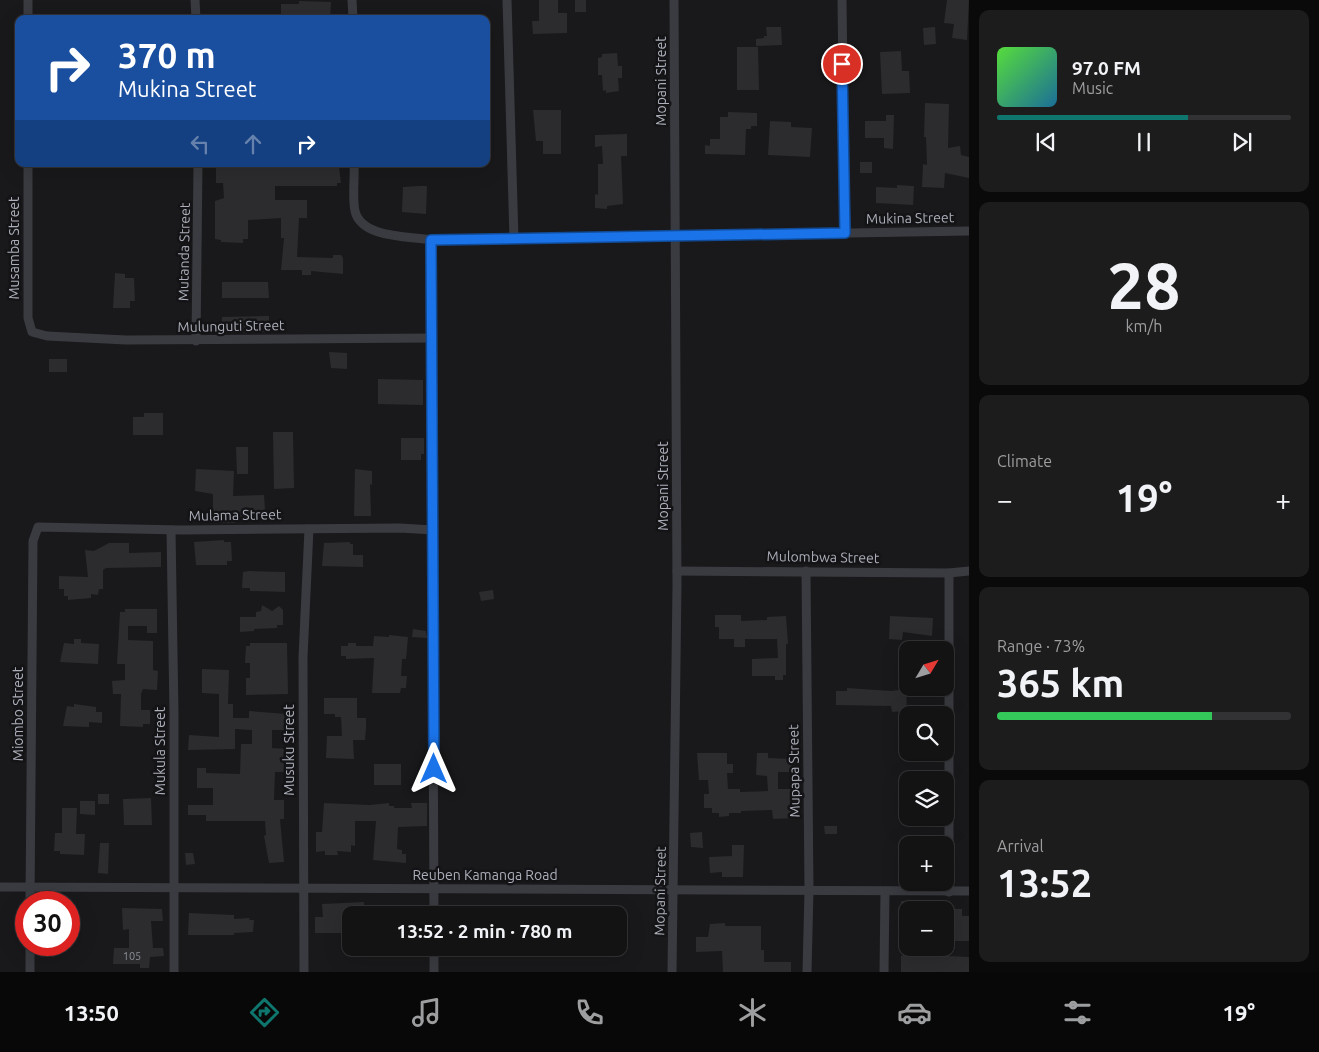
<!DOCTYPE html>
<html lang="en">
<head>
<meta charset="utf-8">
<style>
	body { margin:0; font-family:Ubuntu,sans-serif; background:#1c1c1d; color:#f1f3f6; height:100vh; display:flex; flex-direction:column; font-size:19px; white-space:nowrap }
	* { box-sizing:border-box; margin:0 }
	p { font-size:16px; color:#9d9ea0 }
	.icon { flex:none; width:28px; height:28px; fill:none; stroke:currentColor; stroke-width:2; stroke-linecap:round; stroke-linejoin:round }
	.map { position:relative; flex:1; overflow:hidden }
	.panel { display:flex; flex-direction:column; gap:10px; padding:10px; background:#0a0a0b; width:350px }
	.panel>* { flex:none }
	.guide { position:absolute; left:15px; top:15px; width:475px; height:152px; border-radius:10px; box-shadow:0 5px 20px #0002,0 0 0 1px #323234; background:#1a4fa0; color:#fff; overflow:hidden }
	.needle { width:32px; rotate:52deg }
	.buttons { position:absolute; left:899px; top:641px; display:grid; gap:10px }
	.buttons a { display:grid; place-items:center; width:55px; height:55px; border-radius:10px; background:#131314; box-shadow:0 5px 20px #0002,0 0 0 1px #323234; font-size:25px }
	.speed { position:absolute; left:15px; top:891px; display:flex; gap:10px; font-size:25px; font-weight:700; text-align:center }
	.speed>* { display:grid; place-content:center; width:65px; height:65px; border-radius:50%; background:#131314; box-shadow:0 5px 20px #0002,0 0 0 1px #323234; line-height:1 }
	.speed .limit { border:8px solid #d22; background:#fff; color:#111 }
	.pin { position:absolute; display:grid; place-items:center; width:42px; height:42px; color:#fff; margin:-21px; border:2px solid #fff; border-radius:50%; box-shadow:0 1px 5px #0007 }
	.me { position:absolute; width:55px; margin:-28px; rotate:0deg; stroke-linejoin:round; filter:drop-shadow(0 0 4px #0008) }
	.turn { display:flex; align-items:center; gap:18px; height:105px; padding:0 20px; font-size:22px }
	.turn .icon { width:65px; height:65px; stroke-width:2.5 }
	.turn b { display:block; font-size:35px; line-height:42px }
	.lanes { display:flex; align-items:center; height:48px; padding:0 20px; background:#0003; justify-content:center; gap:25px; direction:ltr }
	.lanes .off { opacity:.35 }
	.big { font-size:38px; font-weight:600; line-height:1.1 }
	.panel .widget { flex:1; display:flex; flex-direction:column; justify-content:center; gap:8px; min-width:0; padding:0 18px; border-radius:10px; background:#1c1c1d }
	.panel .dial { align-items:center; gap:0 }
	.dial b { font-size:65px; line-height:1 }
	.song { display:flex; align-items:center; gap:15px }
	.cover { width:60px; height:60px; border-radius:8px; background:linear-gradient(135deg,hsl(110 70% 55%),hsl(200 70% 35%)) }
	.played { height:5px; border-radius:2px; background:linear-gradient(90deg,#0f766e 65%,#323234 65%) }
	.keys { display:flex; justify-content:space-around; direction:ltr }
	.heat { display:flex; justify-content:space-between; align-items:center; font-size:28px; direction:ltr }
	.charge { height:8px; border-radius:4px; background:linear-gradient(90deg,#34c759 73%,#323234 0) }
	.trip { position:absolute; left:342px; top:906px; width:285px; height:50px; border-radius:10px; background:#131314; box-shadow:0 5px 20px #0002,0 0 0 1px #323234; font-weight:600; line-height:50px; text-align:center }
	.dock { display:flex; height:80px; justify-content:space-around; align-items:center; background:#080808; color:#9d9ea0 }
	.dock .icon { width:35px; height:35px }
	.dock .on { color:#0f766e }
	.dock b { font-size:22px; color:#f1f3f6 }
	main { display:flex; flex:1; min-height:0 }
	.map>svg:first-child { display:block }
</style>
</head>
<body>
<main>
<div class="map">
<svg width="969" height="972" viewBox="0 0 969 972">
	<rect width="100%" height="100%" fill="#19191b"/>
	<g fill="#2c2c2f">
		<path d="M539,0h19v13h9v20l-34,1 -1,-13h7z"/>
		<rect x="575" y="0" width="11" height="12"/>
		<path d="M947,0h22l-2,40 -15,-2 2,-14 -10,-1z"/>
		<path d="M299,1l32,1 -1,17h-49v-15h18z"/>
		<path d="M766,27h15l1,18 -26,1v-7l8,-1v-2h3z"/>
		<path d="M935,27l1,17 -12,1 -1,-17z"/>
		<path d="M737,47h21l1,43h-22z"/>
		<path d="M901,51l1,20h7l1,22 -28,1 -2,-42z"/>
		<path d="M617,53l1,13h4v12h-4l1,13 -13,2v-3l-3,1 -1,-16h-4v-17l4,-1v-3z"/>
		<path d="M925,103l24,1 -1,44 12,-2 1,9 8,2v21l-24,-5 -1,15 -22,-1 1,-23 4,1 -1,-28h-2z"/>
		<path d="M533,110h28v44h-18v-13h-7z"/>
		<path d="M728,112l29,1v13h-6v3h-5l-1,26 -40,-1v-9l5,1v-7h10v-22h8z"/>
		<path d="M886,115h8l-1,34 -9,-1v-10h-19v-17h21z"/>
		<path d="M770,121l21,1v5l21,1 -2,29 -42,-2z"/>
		<path d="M627,134v22h-6l2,48 -16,2v3l-12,-1v-14l3,1v-31h5l-1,-18 -7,1v-12z"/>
		<rect x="860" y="162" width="12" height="11"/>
		<path d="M216,167h123l2,16h-4v3h-62v14h32v18h-8l-2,39 36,1v-3h8l2,3v16l-32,-3v4h-9v-5h-21l3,-32h-3v-20l-33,2v19h-5v4l-22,-1v-2l-6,-1v-38l9,-3 -1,-15h-7z"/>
		<path d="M897,185l17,1 -1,19 -37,-2v-16l21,1z"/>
		<path d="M419,186h8l-1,28 -24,-2 1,-25z"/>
		<path d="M115,273l10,1v4h9l1,23h-5v7h-17z"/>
		<path d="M222,282h46l1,16h-47z"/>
		<path d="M269,316v16l-48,1 1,-16z"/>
		<path d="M329,352l18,1v16l-16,-1z"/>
		<rect x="49" y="359" width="18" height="13"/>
		<path d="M378,379l45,1v25l-45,-1z"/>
		<path d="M144,413h19v22h-30v-18h11z"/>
		<path d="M273,432h20l1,56 -20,1z"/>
		<path d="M401,438h23v16h-3v6h-20z"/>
		<path d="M236,447h12v27h-11z"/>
		<path d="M196,469l38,2 -1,25 31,-1 1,15h-2v7l-27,1v5h-23v-29l-18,-3z"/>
		<path d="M355,469l17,2v14l-2,-1 1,32h-17z"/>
		<path d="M224,540v2h7l1,19h-5v4h-31l-2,-23z"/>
		<path d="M350,542v2h3v11h10v12l-41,-1 2,-23z"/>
		<path d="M109,543h20v10l32,-1v15l-55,1 -3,2v19h-4l-1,6 -7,-1v4l-23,2v-4h-4v-7h-5v-13l29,1 -3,-27 9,1z"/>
		<path d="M249,571l36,1v20l-35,-1v-3h-8l1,-16z"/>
		<path d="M493,590l1,9 -13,2 -2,-9z"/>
		<path d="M262,605l10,6 7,-5 4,4v15h-6v3l-23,1v2l-14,1v-15h16v-5l5,-1z"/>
		<path d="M125,609h32v24h-10v-7h-19v14l25,1v29l5,1 -1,19 -14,-1 -2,5v16h9v14h-7v3l-23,-1 1,-32h-8l-1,-13 13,-1v-16h-8l3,-52h5z"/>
		<path d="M715,615h26v6l26,-1v-3l19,-1 2,28h-2v31h-3v5h-8v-4h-23v-17l26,-1 -1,-19h-32v8h-11v-8h-15v-12h-4z"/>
		<path d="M890,616l43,2 -1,18 -29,-4 -1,8 -13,-1z"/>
		<path d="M413,629l13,2 1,7 -15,-1z"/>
		<path d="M389,635l19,2 -2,22h-4l-1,17h6l-1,12h-5l-1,5h-28l2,-35 -28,1v-3h-5v-10h7v-3h8v3h17l1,-10 15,1z"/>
		<path d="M74,639h7v4l18,1 -1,20 -38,-2 4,-19 10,1z"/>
		<path d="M250,643h37l1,51 -42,1v-17h4v-15h-5l1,-17h4z"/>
		<path d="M899,652h9v28h-8z"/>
		<path d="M202,669l27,1 -1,34h5v14h16v-7l38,3v16h-15v18l15,1 -1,15h7v8h-18l-1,28h10v19h-4l4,43 -15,1 -5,-27 2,-1 -1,-14h-59v-6h-18v-10h25v-17h-16v-20h9v5l34,1 1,-30h11v-14l-17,-1v20l-47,1 1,-15 30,2v-43l-17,-1z"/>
		<path d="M847,688l44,3 15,-2 1,22 -15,1 -1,-6 -55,-1v-14h11z"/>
		<path d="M324,698h33v20h9v10l-1,12h-12l1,19 -28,-1 1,-22h15l-1,-19h-6v-3h-11z"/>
		<path d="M74,704l22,3v5h6v11l-13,-1v5l-26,-1 4,-20 7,1z"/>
		<path d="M697,753h30v11h6v9h-6l1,16h12v3l28,-1 -1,-15 -11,-1 1,-22h11v5l24,1v13h-14v17h15l1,29 -21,1 -1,-9 -31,1v2h-12v3l-10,1v-4h-7v-5h-8v-14h5l-1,-14h-9z"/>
		<rect x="374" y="764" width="27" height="21"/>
		<rect x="98" y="794" width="11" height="10"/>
		<path d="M151,798l1,27h-28l-1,-26z"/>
		<path d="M80,801h15v14l-15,-1z"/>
		<path d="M324,803l46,2 19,-2v3h5v2h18l-1,-5h16v23l-29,1 -1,22 5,1v4h4v9l-33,-3 3,-39h-21v25l-4,-1v7l-14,-1 1,4h-13v-4l-9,1v-20h6z"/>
		<path d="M62,808h15l-1,26h9l-1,21 -24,-1v-3h-6l1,-18h7z"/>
		<path d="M824,826h13v8h-12z"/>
		<path d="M702,832l1,16 -12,-1 -1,-14z"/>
		<path d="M100,843h9l-1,31 -10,-1z"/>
		<path d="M732,845h12l-1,32h-21v-5l-12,1 -1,-16 23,-1z"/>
		<path d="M185,853h8l2,11 -9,1z"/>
		<rect x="901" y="901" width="22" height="9"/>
		<path d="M364,902v9l-13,1v21h-36v-16h8l-1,-13z"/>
		<path d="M122,908l40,1 1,12h-12l2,27h10l1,8 -14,1 -1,11h-9v-4h-27l1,-16h15v-19l-6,1z"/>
		<path d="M945,909h17v7h7v25h-24z"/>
		<path d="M189,913l45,2v4l16,-1 -1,2h5l-1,12 -19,1v2h-46z"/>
		<path d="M725,923v3h36v24h3v12h27v10h-68l-1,-21 -26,1v-15h12l2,-13z"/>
		<path d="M906,954l63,3v15h-68v-16z"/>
	</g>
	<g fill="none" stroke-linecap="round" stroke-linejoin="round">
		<g stroke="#3a3b40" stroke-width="9">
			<path d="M28,0v19"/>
			<path d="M195,0l1,19"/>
			<path d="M352,0l1,19"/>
			<path d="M507,0l7,239"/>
			<path d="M842,0l3,233"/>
			<path d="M28,164v154l4,14 15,4 79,4 306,-2"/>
			<path d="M354,164c1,15 -2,33 1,47 6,27 53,25 76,29l538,-9"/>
			<path d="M431,240l3,675"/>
			<path d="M196,341l2,-177"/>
			<path d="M171,530l3,184v258"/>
			<path d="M677,571l272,2 20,-2"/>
			<path d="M806,571l3,319 -2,82"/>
			<path d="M949,573v319"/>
			<path d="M0,887l969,4"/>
			<path d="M30,902l3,-361 5,-14 143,3 219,-2 33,2"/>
			<path d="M30,972v-27"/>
			<path d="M304,972l-1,-315 6,-128"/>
			<path d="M434,972v-24"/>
			<path d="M672,972l5,-387 -3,-585"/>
			<path d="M884,972l1,-81"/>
		</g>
	</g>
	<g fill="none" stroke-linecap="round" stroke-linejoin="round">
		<g stroke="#114b97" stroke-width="12">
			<path id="route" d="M434,769l-3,-529 414,-7 -3,-169"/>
		</g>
		<use href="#route" stroke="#1a73e8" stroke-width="9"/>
	</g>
	<g text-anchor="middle" stroke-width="5" stroke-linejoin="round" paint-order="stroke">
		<g font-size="11" fill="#8b8e96">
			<text x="132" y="960">105</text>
		</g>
		<g font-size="14" fill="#acafba" stroke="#141416">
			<text transform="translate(661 81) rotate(-90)" y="5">Mopani Street</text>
			<text transform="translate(910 218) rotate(-1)" y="5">Mukina Street</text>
			<text transform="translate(14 248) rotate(-90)" y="5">Musamba Street</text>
			<text transform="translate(184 252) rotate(-89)" y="5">Mutanda Street</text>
			<text transform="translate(231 326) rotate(-1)" y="5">Mulunguti Street</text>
			<text transform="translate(663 486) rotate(-90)" y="5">Mopani Street</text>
			<text transform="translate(235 515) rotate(-1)" y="5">Mulama Street</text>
			<text transform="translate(823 557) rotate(1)" y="5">Mulombwa Street</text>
			<text transform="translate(18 714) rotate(-90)" y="5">Miombo Street</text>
			<text transform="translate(289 750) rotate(-90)" y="5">Musuku Street</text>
			<text transform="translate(160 751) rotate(-90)" y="5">Mukula Street</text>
			<text transform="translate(794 771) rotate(-91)" y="5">Mupapa Street</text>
			<text x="485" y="880">Reuben Kamanga Road</text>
			<text transform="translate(660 891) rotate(-89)" y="5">Mopani Street</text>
		</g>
	</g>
</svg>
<div class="buttons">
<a><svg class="needle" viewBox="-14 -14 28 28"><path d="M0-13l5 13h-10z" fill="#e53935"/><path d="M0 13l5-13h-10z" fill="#9d9ea0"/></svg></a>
<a><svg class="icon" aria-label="search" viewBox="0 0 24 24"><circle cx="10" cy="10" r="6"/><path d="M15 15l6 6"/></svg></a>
<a><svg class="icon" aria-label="layers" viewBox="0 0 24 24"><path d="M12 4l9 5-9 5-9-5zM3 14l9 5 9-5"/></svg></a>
<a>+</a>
<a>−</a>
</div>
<div class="speed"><div class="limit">30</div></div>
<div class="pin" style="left:842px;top:64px;background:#d93025"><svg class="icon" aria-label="arrive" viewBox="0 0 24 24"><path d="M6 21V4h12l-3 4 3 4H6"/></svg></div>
<svg class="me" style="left:434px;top:769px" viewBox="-20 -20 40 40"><path d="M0-17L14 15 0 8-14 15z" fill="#1a73e8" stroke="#fff" stroke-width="4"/></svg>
<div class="trip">13:52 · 2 min · 780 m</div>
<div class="guide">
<div class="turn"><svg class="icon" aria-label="right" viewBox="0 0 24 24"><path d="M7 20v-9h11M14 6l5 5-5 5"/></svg><div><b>370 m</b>Mukina Street</div></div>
<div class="lanes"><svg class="icon off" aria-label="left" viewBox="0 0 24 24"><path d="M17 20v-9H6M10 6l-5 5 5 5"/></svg><svg class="icon off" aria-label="ahead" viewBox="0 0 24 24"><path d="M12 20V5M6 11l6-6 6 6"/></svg><svg class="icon" aria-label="right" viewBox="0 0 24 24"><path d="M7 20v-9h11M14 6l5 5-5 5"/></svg></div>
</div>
</div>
<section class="panel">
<div class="widget">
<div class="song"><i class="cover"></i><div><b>97.0 FM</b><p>Music</p></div></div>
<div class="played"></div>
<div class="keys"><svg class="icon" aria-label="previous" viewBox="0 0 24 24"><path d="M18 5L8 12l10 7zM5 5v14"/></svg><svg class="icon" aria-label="pause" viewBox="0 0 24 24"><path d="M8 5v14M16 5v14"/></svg><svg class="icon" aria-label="next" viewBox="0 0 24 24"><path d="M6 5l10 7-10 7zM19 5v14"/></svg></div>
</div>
<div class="widget dial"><b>28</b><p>km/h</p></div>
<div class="widget"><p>Climate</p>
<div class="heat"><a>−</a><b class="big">19°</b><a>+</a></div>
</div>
<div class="widget"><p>Range · 73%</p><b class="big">365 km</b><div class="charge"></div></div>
<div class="widget"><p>Arrival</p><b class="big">13:52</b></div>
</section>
</main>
<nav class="dock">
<b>13:50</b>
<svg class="icon on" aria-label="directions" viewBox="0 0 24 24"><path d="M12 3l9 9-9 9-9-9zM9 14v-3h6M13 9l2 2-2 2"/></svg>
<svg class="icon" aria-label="music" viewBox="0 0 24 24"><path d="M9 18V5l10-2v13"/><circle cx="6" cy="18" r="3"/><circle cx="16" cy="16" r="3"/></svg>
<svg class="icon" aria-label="phone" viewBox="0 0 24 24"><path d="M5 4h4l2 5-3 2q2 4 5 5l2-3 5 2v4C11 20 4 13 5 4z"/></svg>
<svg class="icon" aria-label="climate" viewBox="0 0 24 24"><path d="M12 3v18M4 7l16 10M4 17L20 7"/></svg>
<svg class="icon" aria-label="car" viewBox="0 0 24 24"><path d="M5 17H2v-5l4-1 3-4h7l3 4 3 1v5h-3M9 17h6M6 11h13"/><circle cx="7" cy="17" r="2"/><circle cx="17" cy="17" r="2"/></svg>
<svg class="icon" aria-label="filters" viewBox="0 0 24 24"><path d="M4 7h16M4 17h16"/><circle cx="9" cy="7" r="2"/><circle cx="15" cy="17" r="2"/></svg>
<b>19°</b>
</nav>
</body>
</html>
